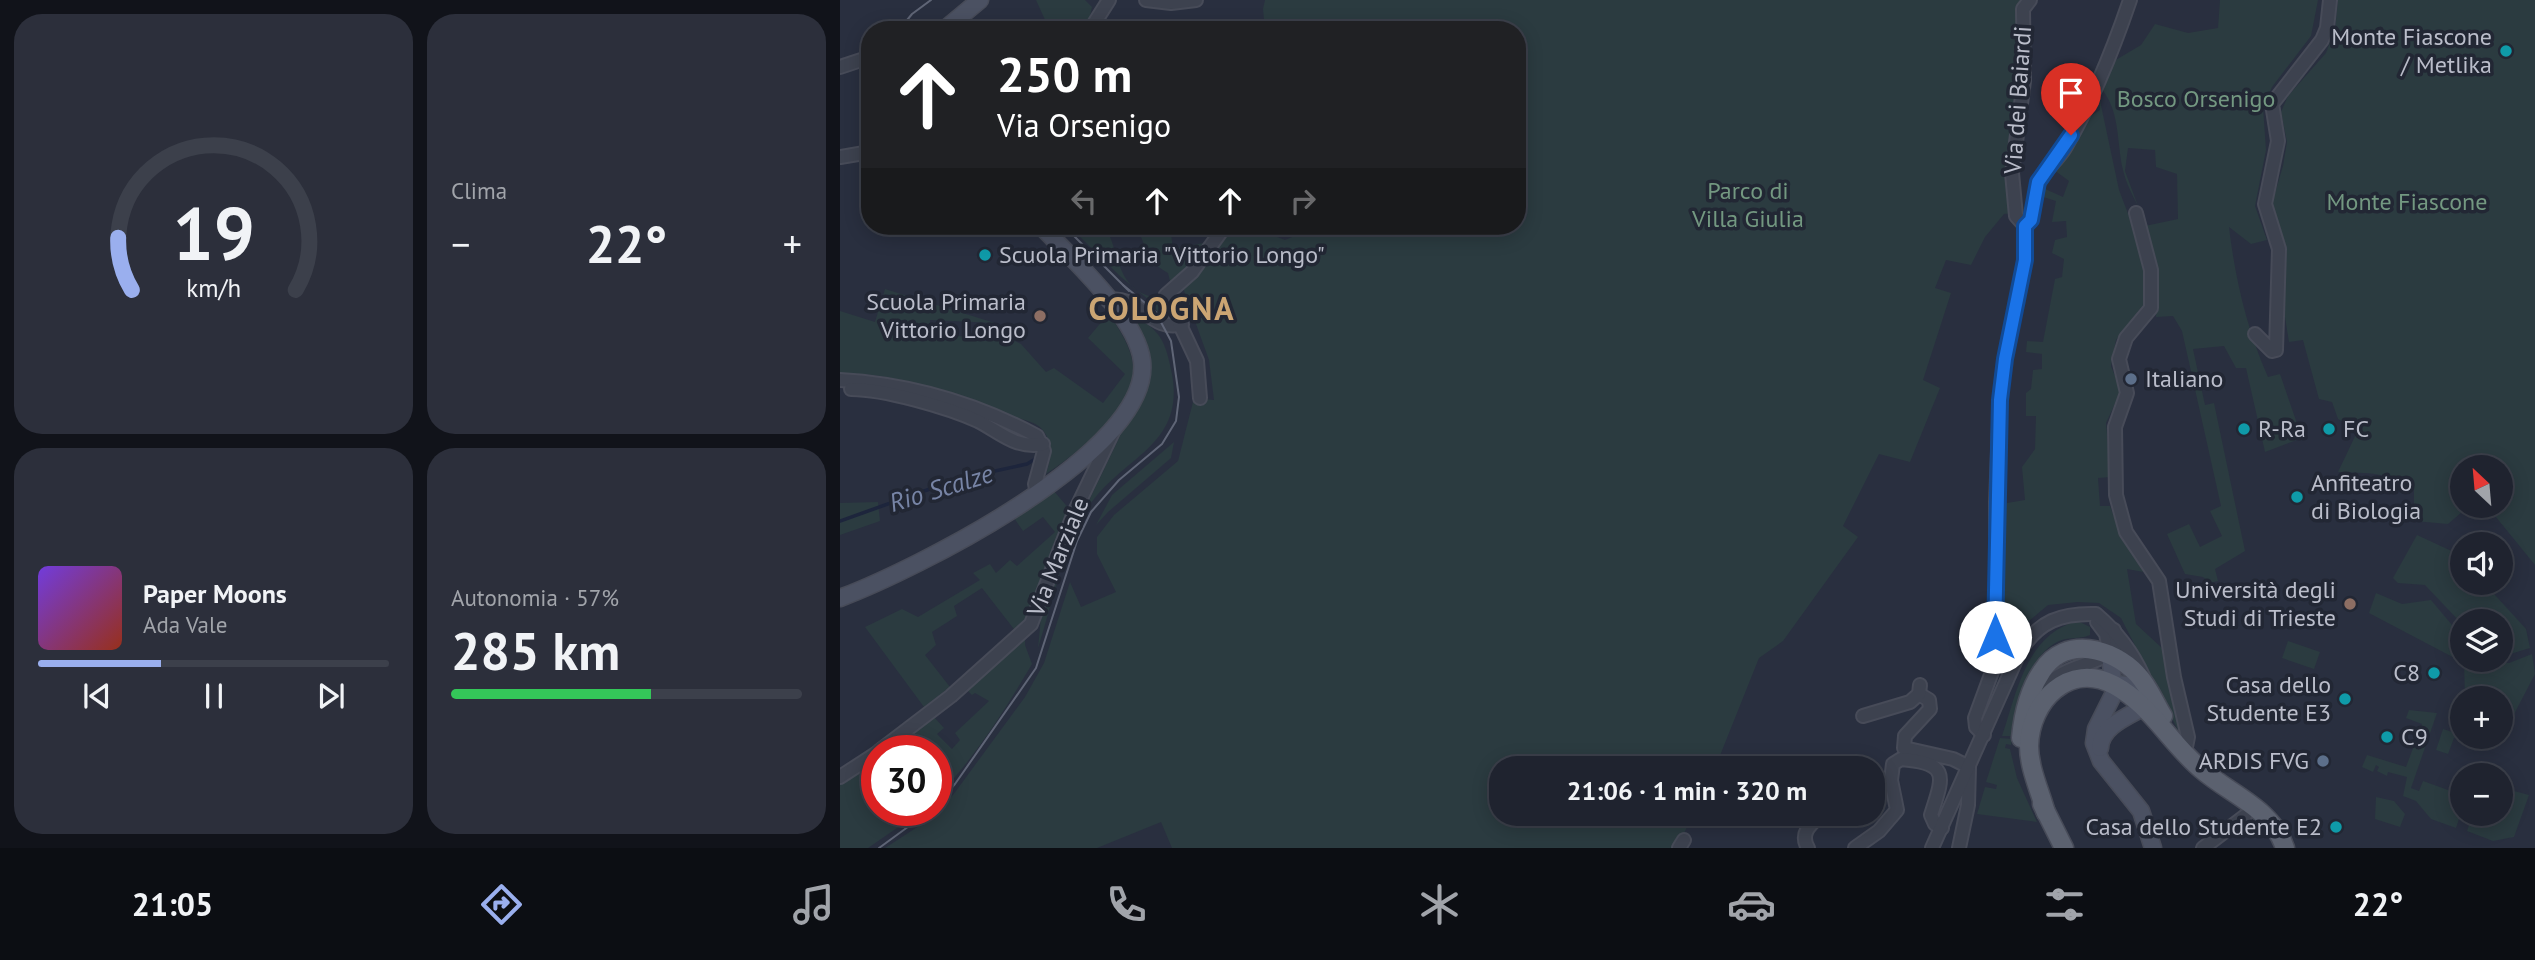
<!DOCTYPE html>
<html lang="it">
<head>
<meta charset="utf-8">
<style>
	body { margin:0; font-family:"PT Sans",sans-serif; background:#2c2f3b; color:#f1f3f6; height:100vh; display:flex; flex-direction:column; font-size:26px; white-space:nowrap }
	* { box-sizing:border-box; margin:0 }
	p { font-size:23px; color:#a1a4aa }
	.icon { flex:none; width:38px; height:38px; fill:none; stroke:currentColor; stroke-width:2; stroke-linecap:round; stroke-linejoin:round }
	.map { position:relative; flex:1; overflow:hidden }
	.drawer { display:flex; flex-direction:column; gap:14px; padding:14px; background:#11131a; width:840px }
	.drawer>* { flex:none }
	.hud { position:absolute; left:21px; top:21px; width:665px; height:214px; border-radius:28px; box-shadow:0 4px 18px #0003,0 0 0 2px #3c404b; background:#202124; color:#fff; overflow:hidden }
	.needle { width:46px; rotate:334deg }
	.controls { position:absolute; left:1610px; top:455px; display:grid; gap:14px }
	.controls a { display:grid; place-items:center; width:63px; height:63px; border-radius:50%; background:#1f232f; box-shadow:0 4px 18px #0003,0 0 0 2px #3c404b; font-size:35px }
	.speed { position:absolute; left:21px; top:735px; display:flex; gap:14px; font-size:35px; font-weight:700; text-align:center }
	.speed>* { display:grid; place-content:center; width:91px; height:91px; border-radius:50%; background:#1f232f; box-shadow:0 4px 18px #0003,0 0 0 2px #3c404b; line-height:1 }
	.speed .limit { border:10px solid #d22; background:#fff; color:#111 }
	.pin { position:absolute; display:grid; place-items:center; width:60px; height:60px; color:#fff; margin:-72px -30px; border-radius:50% 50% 50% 0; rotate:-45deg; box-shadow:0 0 7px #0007 }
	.pin .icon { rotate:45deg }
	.me { position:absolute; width:77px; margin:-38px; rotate:0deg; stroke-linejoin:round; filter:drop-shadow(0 0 5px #0008) }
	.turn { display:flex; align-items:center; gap:24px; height:147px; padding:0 21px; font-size:32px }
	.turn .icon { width:91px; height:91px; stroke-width:2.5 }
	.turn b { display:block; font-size:49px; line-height:60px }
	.lanes { display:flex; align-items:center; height:66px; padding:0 21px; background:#0003; justify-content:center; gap:35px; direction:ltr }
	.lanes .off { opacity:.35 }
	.big { font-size:52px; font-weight:800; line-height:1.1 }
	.drawer .widget { flex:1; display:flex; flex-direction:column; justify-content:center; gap:10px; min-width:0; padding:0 24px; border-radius:28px; background:#2c2f3b }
	.drawer .dial { align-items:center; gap:0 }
	.dial svg { height:182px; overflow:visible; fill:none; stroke:#3c404b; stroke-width:7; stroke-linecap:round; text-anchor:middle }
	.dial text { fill:#f1f3f6; stroke:none }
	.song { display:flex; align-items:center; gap:21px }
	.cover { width:84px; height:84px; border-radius:10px; background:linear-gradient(135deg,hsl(260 70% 55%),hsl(10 70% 35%)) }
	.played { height:7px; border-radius:4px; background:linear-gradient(90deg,#9aafee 35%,#3c404b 35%) }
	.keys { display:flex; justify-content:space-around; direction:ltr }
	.heat { display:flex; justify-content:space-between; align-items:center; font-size:38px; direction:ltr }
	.charge { height:10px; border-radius:5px; background:linear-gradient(90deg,#34c759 57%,#3c404b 0) }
	.drawer .tiles { flex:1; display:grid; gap:14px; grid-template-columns:repeat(2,1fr) }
	.trip { position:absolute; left:649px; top:756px; width:396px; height:70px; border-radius:28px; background:#1f232f; box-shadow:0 4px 18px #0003,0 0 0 2px #3c404b; font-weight:800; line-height:70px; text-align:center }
	.tab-bar { display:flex; height:112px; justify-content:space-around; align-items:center; background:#0c0e13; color:#a1a4aa }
	.tab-bar .icon { width:49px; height:49px }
	.tab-bar .selected { color:#9aafee }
	.tab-bar b { font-size:32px; color:#f1f3f6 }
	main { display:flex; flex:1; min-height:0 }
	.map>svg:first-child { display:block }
</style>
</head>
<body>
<main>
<section class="drawer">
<div class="tiles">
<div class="widget dial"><svg viewBox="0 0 100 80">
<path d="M14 69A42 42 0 1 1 86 69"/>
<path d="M14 69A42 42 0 0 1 8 46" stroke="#9aafee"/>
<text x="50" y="56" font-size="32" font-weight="700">19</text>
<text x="50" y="72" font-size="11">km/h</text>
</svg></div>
<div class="widget"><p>Clima</p>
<div class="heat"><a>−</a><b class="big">22°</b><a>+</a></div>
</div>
<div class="widget">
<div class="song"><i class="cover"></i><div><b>Paper Moons</b><p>Ada Vale</p></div></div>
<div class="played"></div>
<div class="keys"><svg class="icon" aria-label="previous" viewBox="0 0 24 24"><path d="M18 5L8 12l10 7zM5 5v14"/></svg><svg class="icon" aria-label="pause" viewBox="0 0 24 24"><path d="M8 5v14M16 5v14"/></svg><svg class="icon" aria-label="next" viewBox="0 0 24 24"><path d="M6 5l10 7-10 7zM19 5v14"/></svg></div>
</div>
<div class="widget"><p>Autonomia · 57%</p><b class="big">285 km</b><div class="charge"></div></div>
</div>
</section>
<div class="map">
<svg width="1695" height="848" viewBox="0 0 1695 848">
	<rect width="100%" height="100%" fill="#292f3f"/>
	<g fill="#2b3b40">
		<path d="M196,0h49l7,7 -5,23h-60l4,-6 15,-2z"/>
		<path d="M425,0h755l-7,213 -9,1 -19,23 -14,28 -25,-5 -11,28 16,5 -28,87 17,8 -30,74 -31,-8 -36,72 15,11 -75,104 -24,17 -44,110h-213v46h192l-18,34h-504l-11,-26 -64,26h-212l37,-24 31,-29 72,-98 19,-34 26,-81 11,25 35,-15 -19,-38v-17l17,-22 64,-54 16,-63 20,2 -5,-40 -26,-72 26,-28 24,-34h15l37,14 33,-14h199v-196h-108l-3,-5 -8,5h-133l-2,-21z"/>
		<path d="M1380,0h98l-7,36 -39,51 -9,20 3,43 -11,56 12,34 -16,4 -22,-17c6,51 18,103 39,150l12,-3 22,64 -37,14 -19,-84h-10l-12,-22 -31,3 12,56 9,-2 31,148 -30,18 3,12 -8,2 -7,-6 -18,-3 -18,-40 22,-10 11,23 22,-11 -12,-25 11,-5 -39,-175 -9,-15 -17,1 1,-48 -12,-43 33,-7 -1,-45 -21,-7 -1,-17 -27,-2 -3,23 13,35c-6,-12 -12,-23 -15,-36 -7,-30 -2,-60 -24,-84l15,-25 27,-16 14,-21 33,9 30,-5z"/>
		<path d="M1498,0h197v565l-48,-59h14v-39h-39v39h7l-21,18 -34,-3v-32c-25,-17 -47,-16 -76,-17l20,-42 -20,-11 -6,-17 -13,-3 -16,-59 -14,2 -5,-31 2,-58 -14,-50 11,-37 4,-24 -6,-30 7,-16 38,-43 9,-24z"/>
		<path d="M1259,96l20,94 23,60 4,36 -2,18 -28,36 -5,26 10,25 -15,32 5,54 -13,1 2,28h10l11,30 28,37 -22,-4 9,55 27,25 17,85 -59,-116 -22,-15 -21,-1 -30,3 -26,22 -20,-3 -1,-120 24,-4 -3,-33 13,-18 1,-33h-10v-23l5,-4 2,-19 9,-1v-15l-16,-2 1,-11 16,1 12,-63 7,-2 2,-18 -12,-6 3,-13 12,-3 -1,-16 -14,1 4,-21 -16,-5 3,-8 20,9 6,-16 -15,-11 33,-52 13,-8z"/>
		<path d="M229,226h36c17,30 9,66 57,73l7,16 -5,5 -15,-20 -28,-23z"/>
		<path d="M295,226h35l3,23 30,-6 3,2 -29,36 -6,4 -3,-12c-30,-18 -17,-23 -33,-47z"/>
		<path d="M45,289l110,34 -65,-3v10l54,11 27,-2 10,5 25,28 8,-4 49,35 22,-29 -37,-36 21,-25c12,20 27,40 24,65 -4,33 -60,79 -87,96 5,-16 8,-32 -5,-46 -7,-7 -25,-10 -34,-13 -53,-19 -109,-44 -167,-41v-63l35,11z"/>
		<path d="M284,309c34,21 40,24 48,65 13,72 -49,82 -83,132 -26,40 -36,96 -51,142l3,-31 26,-71 81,-168c2,-28 -8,-46 -24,-69z"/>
		<path d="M334,442l-3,16 -63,54 -12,13 16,-30z"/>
		<path d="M213,490l18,21 -42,106 -12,16 -35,-45 -28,18 3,10 -25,16 4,13 -11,10 25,32 -26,20 -59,-80 37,-18 16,8 62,-37 -7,-7 17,-9 6,9 14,-13 7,6 38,-34 -12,-15 -20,14 -9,-13z"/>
		<path d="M38,502l2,19 -40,14v-32z"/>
		<path d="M1577,535l41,19 4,4v25h22l42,46 4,19 -23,7 -6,-3v-31h-39v3l-37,-39 -27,-2 -5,-5z"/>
		<path d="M1536,593l26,11 29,-4 31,37v23l47,3 23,-9 3,20 -24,46 -3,2 -7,-2v-22h-36l-1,-35 -95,-50z"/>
		<path d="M1238,621l12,6v8c-10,5 -22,1 -33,7 -28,14 -41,65 -45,94h-10c15,-44 24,-102 76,-115z"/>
		<path d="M185,635v10l7,19c-27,46 -58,95 -96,134v-47h-48l45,-35 11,12 -7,6 15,15 8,-9 -5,-7 34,-32 -14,-8 -3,2 -7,-7z"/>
		<path d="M1448,641l32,11 -6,17 -32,-11z"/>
		<path d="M1569,710l28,3 -26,75 8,3 4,-10 39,14v15l-6,18 -25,-9 -15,-18 -13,-5 4,-19 -19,-5 -1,4 -10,-5 2,-4 -3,-2 -3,7 -11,-5 5,-12 39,12 16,-43 -16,-6z"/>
		<path d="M1603,729l48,15 -2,5 -35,-11 -6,16 -12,-4z"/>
		<path d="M1160,738l12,1 -1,6 -5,-1 -1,4 5,1 7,29 20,44 -60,-8 8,-27 11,2 1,-4 -11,-3z"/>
		<path d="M37,760v50h46l-55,38h-28v-65z"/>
		<path d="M1674,791l15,4 -15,42 -21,4 -26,-10 6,-17h28v-6l6,2z"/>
		<path d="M1536,797l18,4 11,13 -5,13 -25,-8z"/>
	</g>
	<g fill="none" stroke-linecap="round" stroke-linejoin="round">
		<path stroke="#1d253c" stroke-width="3.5" d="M0,521l118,-42 69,-15 10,-6"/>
		<g stroke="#474b58" stroke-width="16">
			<g id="street">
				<path d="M306,0l25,3 25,-3"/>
				<path d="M250,30l19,-30"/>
				<path d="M0,67l30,-10"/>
				<path d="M0,157l30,-5"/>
				<path d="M1296,213l15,57v38l-25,30 -7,21 8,34 -12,34 1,68 10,37 33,49 15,96 14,60 -3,15"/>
				<path d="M1185,226c12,-9 7,-31 14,-44 6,-13 19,-22 26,-34 27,-46 48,-98 65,-148"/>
				<path d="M268,301c27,-10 44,33 74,23"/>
				<path d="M1415,334l17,17 4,-1 3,-101 -14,-45 13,-63 -6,-37 50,-64 5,-12 3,-28"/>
				<path d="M0,380c71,4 135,23 197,56l7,15 -9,33 2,9"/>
				<path d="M11,389c33,0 96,18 127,32 22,11 37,28 65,23"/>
				<path d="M360,398l-3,-37 -31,-66 26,-23 33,-46"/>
				<path d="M1257,622l9,12 4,20"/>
				<path d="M1079,694l10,6 1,9 -25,27 -1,12 49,11 16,8 -1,38 -9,43"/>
				<path d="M1199,699c15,-34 48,-30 76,-48l2,-10 -3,-11"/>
				<path d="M1023,716l47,-14 9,-8 1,-9"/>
				<path d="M1144,735l-8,-8 -1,-9 21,-57v-159l4,-102 5,-41 20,-99v-34l-9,-10 -4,-43 12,-92 -1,-72 7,-9"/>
				<path d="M39,751l72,-55 80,-72 43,-111 39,-81"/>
				<path d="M0,777l37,-24"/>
				<path d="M839,848l5,-8"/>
				<path d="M968,848c-9,-15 3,-24 14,-34"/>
				<path d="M1015,848l24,-17 18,-21 -6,-30 2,-16 8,-5c50,4 42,18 30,56l4,9 7,4"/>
				<path d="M1092,848l88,-197c19,-30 41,-38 76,-37 21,18 36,37 47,62"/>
				<path d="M1363,848l42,-32"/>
			</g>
		</g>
		<g stroke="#474b58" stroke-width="19">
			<g id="secondary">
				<path d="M104,30l36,-30"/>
				<path d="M0,598c72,-27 313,-146 302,-237 -5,-44 -71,-103 -101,-135"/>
				<path d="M1270,654l4,39 -18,36 -2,14 7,18 40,50 12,37"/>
				<path d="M1260,748c1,-25 36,-34 54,-47l-16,-15 -25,-2"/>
			</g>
		</g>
		<g stroke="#474b58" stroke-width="21">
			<g id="primary">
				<path d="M1181,738c2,-22 8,-48 21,-67 23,-36 71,-23 95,3 11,11 18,29 26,42"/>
				<path d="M1202,804l22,44"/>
				<path d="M1206,813c-6,-22 -17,-45 -17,-67 1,-45 40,-85 85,-61 37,20 56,58 87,84 30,26 71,39 84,79"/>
			</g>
		</g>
		<use href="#street" stroke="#3d424f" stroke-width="12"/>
		<use href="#secondary" stroke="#4b5162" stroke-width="16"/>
		<use href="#primary" stroke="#5b616f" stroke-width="18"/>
		<g stroke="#5f6576" stroke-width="2">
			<path d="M59,30l13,-16 19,-14"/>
			<path d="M224,226l65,65"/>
			<path d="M96,805l19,-21 81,-116 41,-127 14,-29 28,-32 43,-36 14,-23 3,-24 -8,-56 -16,-30 -32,-26"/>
			<path d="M39,848l52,-38"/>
		</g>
	</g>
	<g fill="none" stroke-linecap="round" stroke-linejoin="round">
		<g stroke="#114b97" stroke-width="18">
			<path id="route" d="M1155,637l5,-237 5,-41 20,-99v-34l6,-6 7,-38 33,-47"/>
		</g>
		<use href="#route" stroke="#1a73e8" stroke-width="12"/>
	</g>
	<g fill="#0f9aa8" stroke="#222734" stroke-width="2.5">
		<circle cx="1666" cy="51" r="7"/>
		<circle cx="145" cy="255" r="7"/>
		<circle cx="1404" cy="429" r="7"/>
		<circle cx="1489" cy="429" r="7"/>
		<circle cx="1457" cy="497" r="7"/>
		<circle cx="1594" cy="673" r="7"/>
		<circle cx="1505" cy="699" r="7"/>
		<circle cx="1547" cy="737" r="7"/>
		<circle cx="1496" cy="827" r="7"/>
	</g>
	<g fill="#8d6e63" stroke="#222734" stroke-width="2.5">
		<circle cx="200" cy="316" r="7"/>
		<circle cx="1510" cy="604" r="7"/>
	</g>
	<g fill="#5c6f8a" stroke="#222734" stroke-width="2.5">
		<circle cx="1291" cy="379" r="7"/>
		<circle cx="1483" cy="761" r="7"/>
	</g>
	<g text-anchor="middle" stroke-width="7" stroke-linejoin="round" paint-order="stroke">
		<g font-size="24" fill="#babdca" stroke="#222734" text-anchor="end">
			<text x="1652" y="45">Monte Fiascone<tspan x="1652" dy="28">/ Metlika</tspan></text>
			<text x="159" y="263" text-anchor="start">Scuola Primaria "Vittorio Longo"</text>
			<text x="186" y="310">Scuola Primaria<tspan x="186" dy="28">Vittorio Longo</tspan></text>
			<text x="1305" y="387" text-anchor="start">Italiano</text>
			<text x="1418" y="437" text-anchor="start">R-Ra</text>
			<text x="1503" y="437" text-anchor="start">FC</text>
			<text x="1471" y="491" text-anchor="start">Anfiteatro<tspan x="1471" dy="28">di Biologia</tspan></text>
			<text x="1496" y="598">Università degli<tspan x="1496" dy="28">Studi di Trieste</tspan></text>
			<text x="1580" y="681">C8</text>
			<text x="1491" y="693">Casa dello<tspan x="1491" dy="28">Studente E3</tspan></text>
			<text x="1561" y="745" text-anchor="start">C9</text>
			<text x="1469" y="769">ARDIS FVG</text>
			<text x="1482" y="835">Casa dello Studente E2</text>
		</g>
		<g font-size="24" fill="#739881" stroke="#222734">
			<text x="1356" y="107">Bosco Orsenigo</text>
			<text x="908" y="199">Parco di<tspan x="908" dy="28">Villa Giulia</tspan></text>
			<text x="1567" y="210">Monte Fiascone</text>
		</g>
		<g font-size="24" fill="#babdca" stroke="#222734">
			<text transform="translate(1178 100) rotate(-86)" y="8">Via dei Baiardi</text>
			<text transform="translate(218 557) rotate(-68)" y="8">Via Marziale</text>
		</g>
		<g font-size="26" font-style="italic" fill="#7784a5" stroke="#222734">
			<text transform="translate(101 488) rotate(-17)" y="9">Rio Scalze</text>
		</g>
		<g font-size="32" font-weight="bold" letter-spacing="2" fill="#cba573" stroke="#222734">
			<text x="322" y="320">COLOGNA</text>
		</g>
	</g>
</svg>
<div class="controls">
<a><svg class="needle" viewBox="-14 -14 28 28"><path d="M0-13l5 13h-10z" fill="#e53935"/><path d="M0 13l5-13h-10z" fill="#a1a4aa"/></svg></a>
<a><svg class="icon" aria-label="sound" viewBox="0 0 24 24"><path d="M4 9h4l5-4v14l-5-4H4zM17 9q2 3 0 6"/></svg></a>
<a><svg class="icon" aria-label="layers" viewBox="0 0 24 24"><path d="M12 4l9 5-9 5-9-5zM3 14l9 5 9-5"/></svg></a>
<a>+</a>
<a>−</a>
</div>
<div class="speed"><div class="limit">30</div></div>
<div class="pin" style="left:1231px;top:135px;background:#d93025"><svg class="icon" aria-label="arrive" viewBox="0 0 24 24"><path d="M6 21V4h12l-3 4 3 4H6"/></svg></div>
<svg class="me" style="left:1155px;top:637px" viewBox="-20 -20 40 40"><circle r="19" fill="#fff"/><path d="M0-13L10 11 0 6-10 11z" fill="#1a73e8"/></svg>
<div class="trip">21:06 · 1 min · 320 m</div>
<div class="hud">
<div class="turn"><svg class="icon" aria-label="ahead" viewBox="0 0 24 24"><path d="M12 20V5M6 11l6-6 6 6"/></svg><div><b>250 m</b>Via Orsenigo</div></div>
<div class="lanes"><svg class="icon off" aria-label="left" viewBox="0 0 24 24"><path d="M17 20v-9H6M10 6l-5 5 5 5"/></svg><svg class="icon" aria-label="ahead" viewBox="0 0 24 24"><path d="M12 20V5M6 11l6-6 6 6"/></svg><svg class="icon" aria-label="ahead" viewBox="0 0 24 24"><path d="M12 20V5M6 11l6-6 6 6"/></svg><svg class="icon off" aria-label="right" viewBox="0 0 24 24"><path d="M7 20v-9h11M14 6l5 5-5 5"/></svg></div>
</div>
</div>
</main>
<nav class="tab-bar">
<b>21:05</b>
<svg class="icon selected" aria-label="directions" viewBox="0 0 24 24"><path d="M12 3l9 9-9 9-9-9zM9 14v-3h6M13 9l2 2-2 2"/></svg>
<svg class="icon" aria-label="music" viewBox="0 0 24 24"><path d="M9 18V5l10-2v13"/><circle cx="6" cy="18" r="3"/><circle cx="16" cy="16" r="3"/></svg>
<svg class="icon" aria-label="phone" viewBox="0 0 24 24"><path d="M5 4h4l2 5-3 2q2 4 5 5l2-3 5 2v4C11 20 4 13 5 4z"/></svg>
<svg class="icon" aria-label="climate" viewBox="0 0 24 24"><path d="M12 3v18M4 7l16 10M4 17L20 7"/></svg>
<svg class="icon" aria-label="car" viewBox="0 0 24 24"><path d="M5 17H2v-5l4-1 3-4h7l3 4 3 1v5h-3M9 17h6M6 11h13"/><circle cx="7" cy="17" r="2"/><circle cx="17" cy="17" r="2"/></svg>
<svg class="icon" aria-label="filters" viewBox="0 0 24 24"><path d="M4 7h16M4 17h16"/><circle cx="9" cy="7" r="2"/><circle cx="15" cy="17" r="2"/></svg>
<b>22°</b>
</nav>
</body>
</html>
